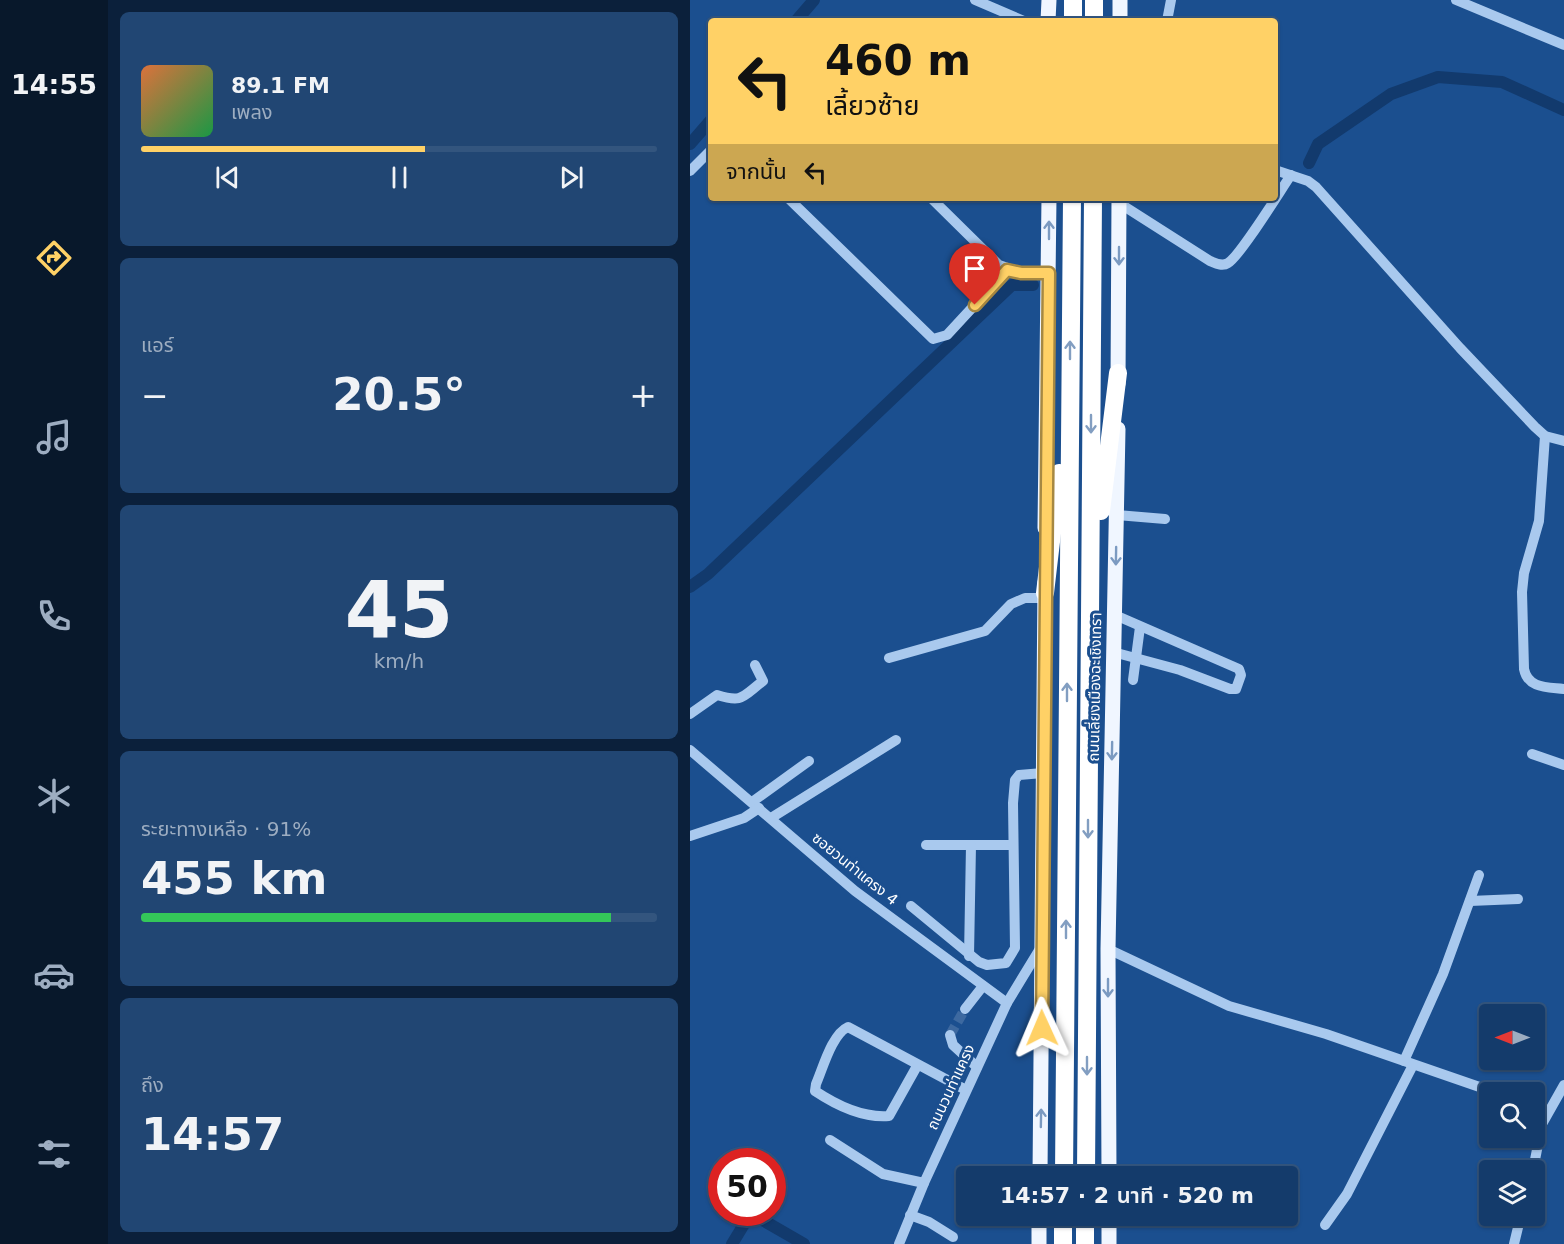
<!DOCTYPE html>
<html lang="th">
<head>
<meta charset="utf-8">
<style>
	body { margin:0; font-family:"DejaVu Sans","Noto Sans Thai",sans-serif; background:#214673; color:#f1f3f6; height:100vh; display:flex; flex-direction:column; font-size:22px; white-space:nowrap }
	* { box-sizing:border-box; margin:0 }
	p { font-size:20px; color:#9dadc1 }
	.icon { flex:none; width:33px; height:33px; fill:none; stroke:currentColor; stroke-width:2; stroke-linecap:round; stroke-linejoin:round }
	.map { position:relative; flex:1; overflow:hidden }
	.panel { display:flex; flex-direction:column; gap:12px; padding:12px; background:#0b203b; width:582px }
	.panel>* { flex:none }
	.top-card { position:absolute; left:18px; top:18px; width:570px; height:183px; border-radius:6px; box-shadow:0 2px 4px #0004,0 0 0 2px #33557e; background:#ffd166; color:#111; overflow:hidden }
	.needle { width:39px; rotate:270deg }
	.fabs { position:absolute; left:789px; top:1004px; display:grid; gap:12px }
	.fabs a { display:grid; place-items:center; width:66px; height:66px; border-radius:6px; background:#143b6b; box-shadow:0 2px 4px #0004,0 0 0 2px #33557e; font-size:30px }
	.speed { position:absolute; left:18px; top:1148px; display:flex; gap:12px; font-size:30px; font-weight:700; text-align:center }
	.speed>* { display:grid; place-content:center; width:78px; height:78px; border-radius:50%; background:#143b6b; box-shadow:0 2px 4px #0004,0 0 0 2px #33557e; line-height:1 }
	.speed .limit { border:9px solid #d22; background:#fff; color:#111 }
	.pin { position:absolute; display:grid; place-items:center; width:51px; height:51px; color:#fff; margin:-62px -26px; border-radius:50% 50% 50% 0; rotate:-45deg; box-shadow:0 0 6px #0007 }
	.pin .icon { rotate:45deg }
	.me { position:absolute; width:66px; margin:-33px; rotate:359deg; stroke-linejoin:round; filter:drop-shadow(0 0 4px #0008) }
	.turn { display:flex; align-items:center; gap:21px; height:126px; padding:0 18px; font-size:27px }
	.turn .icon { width:78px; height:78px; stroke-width:2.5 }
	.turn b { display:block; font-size:42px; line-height:51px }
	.then { display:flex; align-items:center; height:57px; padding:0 18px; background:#0003; gap:12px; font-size:22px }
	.big { font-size:45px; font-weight:600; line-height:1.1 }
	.panel .tile { flex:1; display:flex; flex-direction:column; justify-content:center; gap:9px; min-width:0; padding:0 21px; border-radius:9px; background:#214673 }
	.panel .dial { align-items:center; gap:0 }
	.dial b { font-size:78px; line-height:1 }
	.song { display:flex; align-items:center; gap:18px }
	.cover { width:72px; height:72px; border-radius:9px; background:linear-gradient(135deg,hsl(20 70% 55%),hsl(140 70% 35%)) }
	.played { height:6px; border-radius:3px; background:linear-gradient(90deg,#ffd166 55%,#33557e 55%) }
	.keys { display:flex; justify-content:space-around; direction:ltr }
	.heat { display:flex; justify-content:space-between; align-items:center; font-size:33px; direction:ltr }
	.charge { height:9px; border-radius:4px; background:linear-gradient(90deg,#34c759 91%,#33557e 0) }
	.trip { position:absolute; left:266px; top:1166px; width:342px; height:60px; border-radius:6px; background:#143b6b; box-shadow:0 2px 4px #0004,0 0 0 2px #33557e; font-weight:600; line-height:60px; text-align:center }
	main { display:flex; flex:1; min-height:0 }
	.dock { display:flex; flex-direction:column; width:108px; justify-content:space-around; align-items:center; background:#08182b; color:#9dadc1 }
	.dock .icon { width:42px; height:42px }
	.dock .on { color:#ffd166 }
	.dock b { font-size:27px; color:#f1f3f6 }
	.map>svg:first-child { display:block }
</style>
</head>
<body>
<main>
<nav class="dock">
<b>14:55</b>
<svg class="icon on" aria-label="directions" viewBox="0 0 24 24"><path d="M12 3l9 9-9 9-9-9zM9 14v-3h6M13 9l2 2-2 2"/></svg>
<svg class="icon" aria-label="music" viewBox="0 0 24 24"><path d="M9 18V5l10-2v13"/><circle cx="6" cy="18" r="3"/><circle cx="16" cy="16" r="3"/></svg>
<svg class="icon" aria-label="phone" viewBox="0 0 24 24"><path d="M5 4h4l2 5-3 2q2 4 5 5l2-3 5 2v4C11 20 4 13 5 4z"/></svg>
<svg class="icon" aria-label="climate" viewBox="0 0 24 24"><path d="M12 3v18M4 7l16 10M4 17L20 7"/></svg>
<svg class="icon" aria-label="car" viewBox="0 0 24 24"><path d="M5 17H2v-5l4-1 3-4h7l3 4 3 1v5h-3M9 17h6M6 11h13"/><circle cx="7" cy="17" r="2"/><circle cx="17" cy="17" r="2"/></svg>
<svg class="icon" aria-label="filters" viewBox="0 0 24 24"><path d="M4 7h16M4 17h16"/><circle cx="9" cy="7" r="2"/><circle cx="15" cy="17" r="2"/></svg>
</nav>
<section class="panel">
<div class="tile">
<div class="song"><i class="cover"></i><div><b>89.1 FM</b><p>เพลง</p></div></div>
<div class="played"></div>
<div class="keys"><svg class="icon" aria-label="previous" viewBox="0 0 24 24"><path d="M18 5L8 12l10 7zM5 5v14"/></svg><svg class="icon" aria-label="pause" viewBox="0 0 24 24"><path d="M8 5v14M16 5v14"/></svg><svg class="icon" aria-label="next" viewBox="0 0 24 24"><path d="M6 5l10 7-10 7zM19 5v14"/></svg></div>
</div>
<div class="tile"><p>แอร์</p>
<div class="heat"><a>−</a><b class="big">20.5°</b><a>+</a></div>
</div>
<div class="tile dial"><b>45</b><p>km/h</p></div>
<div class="tile"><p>ระยะทางเหลือ · 91%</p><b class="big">455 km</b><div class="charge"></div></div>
<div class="tile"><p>ถึง</p><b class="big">14:57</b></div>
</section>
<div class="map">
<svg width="874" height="1244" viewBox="0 0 874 1244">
	<rect width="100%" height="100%" fill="#1b4f8f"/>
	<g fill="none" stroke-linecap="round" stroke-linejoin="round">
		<g stroke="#123a6d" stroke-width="12">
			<path d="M106,21l18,-21"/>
			<path d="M0,144l21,-24"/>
			<path d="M619,163l9,-19 73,-50 47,-17 64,5 62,28"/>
			<path d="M0,587l18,-13 304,-289h21"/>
			<path d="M42,1244l14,-23 13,-3 45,26"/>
		</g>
		<path stroke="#3d69a0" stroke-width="10" stroke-dasharray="10 5" stroke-linecap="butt" d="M260,1035l15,-26"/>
		<g stroke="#a9c9ee" stroke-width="10">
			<path d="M285,0l49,21"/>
			<path d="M766,0l108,45"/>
			<path d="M477,21l4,-21"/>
			<path d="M585,170l33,11 8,6 144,161 75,79 10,9 19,5"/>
			<path d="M0,171l21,-21"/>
			<path d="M98,198l145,141 14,-4 60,-65"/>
			<path d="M241,198l68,67 22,8h28"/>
			<path d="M429,203l91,58c5,2 12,6 18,2 12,-7 52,-72 63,-88"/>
			<path d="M855,436l-6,85 -15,52 -2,19 2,77c4,20 24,18 40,20"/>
			<path d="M427,515l48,4"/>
			<path d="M423,652l67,18 50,19h6l5,-14 -2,-6 -124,-54"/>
			<path d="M199,658l96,-27 26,-27 14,-6h20"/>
			<path d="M443,680l7,-53"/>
			<path d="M0,714l27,-19c26,8 25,2 46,-14l-8,-16"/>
			<path d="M0,750l165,141 152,112"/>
			<path d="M842,754l32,11"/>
			<path d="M62,802l57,-41"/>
			<path d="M81,818l125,-78"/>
			<path d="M0,836l54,-18 15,-10"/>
			<path d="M236,845h87"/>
			<path d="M780,901l48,-2"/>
			<path d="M221,906l68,56 8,3 19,-2 9,-15 -2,-145 2,-23 4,-5 24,-2"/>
			<path d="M418,949l121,57 97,28 168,58"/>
			<path d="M279,956l2,-111"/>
			<path d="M275,1009l18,-23"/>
			<path d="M260,1035l3,10 24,22"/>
			<path d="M714,1061l39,-87 36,-99"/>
			<path d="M227,1066l-28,50c-25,2 -53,-11 -74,-25l1,-7c7,-16 16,-50 32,-57l118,63"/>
			<path d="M852,1124l22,-39"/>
			<path d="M140,1140l53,34 41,9"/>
			<path d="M843,1170l9,-46 -8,-15"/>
			<path d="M220,1215l19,7 24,15"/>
			<path d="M635,1225l22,-31 66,-129"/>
			<path d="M209,1244l25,-61 83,-180 34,-56"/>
			<path d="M824,1244l7,-29"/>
		</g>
		<g stroke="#f0f6ff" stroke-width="15">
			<path d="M430,0v21"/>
			<path d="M358,21l1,-21"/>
			<path d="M428,384l1,-186"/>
			<path d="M355,528l4,-330"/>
			<path d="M350,1176l5,-594"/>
			<path d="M419,1176l-1,-227 10,-520"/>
			<path d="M419,1215v29"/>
			<path d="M349,1244v-29"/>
		</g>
		<g stroke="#fff" stroke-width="18">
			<path d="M383,0v21"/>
			<path d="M404,21v-21"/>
			<path d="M411,511l17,-138"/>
			<path d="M355,593l14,-120"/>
			<path d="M374,1176l8,-978"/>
			<path d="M396,1176l7,-978"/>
			<path d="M373,1244v-29"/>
			<path d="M395,1244v-29"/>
		</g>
	</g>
	<defs><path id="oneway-shaft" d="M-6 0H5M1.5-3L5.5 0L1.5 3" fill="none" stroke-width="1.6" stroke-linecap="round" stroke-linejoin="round" transform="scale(1.5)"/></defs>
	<g stroke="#7b9ac1">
		<use href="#oneway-shaft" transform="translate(359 230) rotate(-90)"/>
		<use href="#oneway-shaft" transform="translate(429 256) rotate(90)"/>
		<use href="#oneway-shaft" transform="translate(426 556) rotate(91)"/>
		<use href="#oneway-shaft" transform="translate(422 751) rotate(91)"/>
		<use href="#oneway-shaft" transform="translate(418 988) rotate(90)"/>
		<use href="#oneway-shaft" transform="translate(351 1118) rotate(-89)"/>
	</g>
	<g stroke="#829ec1">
		<use href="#oneway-shaft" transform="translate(380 350) rotate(-90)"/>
		<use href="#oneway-shaft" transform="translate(401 424) rotate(90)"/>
		<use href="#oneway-shaft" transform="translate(377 692) rotate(-90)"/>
		<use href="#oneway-shaft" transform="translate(398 829) rotate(90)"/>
		<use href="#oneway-shaft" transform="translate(376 929) rotate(-90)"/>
		<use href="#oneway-shaft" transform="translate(397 1066) rotate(90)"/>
	</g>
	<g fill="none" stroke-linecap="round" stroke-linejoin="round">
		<g stroke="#a68842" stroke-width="15">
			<path id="route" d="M285,305l32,-35 14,3h28l-7,755"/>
		</g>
		<use href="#route" stroke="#ffd166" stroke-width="10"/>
	</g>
	<g text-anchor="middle" stroke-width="6" stroke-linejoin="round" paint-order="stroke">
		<g font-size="15" fill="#fff" stroke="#1b4f8f">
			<text transform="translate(405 687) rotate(-89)" y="5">ถนนเลี่ยงเมืองฉะเชิงเทรา</text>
			<text transform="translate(165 869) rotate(39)" y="5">ซอยวนท่าแครง 4</text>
			<text transform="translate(261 1087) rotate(-65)" y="5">ถนนวนท่าแครง</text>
		</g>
	</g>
</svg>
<div class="fabs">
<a><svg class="needle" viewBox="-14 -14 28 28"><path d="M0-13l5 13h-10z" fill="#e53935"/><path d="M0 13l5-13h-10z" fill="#9dadc1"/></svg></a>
<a><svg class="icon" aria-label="search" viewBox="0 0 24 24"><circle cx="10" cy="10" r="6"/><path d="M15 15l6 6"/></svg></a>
<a><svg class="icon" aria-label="layers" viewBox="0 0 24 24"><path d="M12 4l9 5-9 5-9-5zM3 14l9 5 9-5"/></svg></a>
</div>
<div class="speed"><div class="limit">50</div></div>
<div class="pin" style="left:285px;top:305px;background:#d93025"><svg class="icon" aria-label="arrive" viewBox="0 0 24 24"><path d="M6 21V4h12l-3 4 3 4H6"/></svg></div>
<svg class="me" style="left:352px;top:1028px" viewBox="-20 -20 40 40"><path d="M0-17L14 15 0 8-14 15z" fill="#ffd166" stroke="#fff" stroke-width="4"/></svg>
<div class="trip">14:57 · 2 นาที · 520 m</div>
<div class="top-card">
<div class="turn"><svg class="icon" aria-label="left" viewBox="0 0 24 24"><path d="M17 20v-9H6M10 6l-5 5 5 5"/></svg><div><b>460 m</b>เลี้ยวซ้าย</div></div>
<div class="then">จากนั้น<svg class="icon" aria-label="left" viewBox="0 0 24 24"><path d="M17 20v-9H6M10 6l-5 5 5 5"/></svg></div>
</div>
</div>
</main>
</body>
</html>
